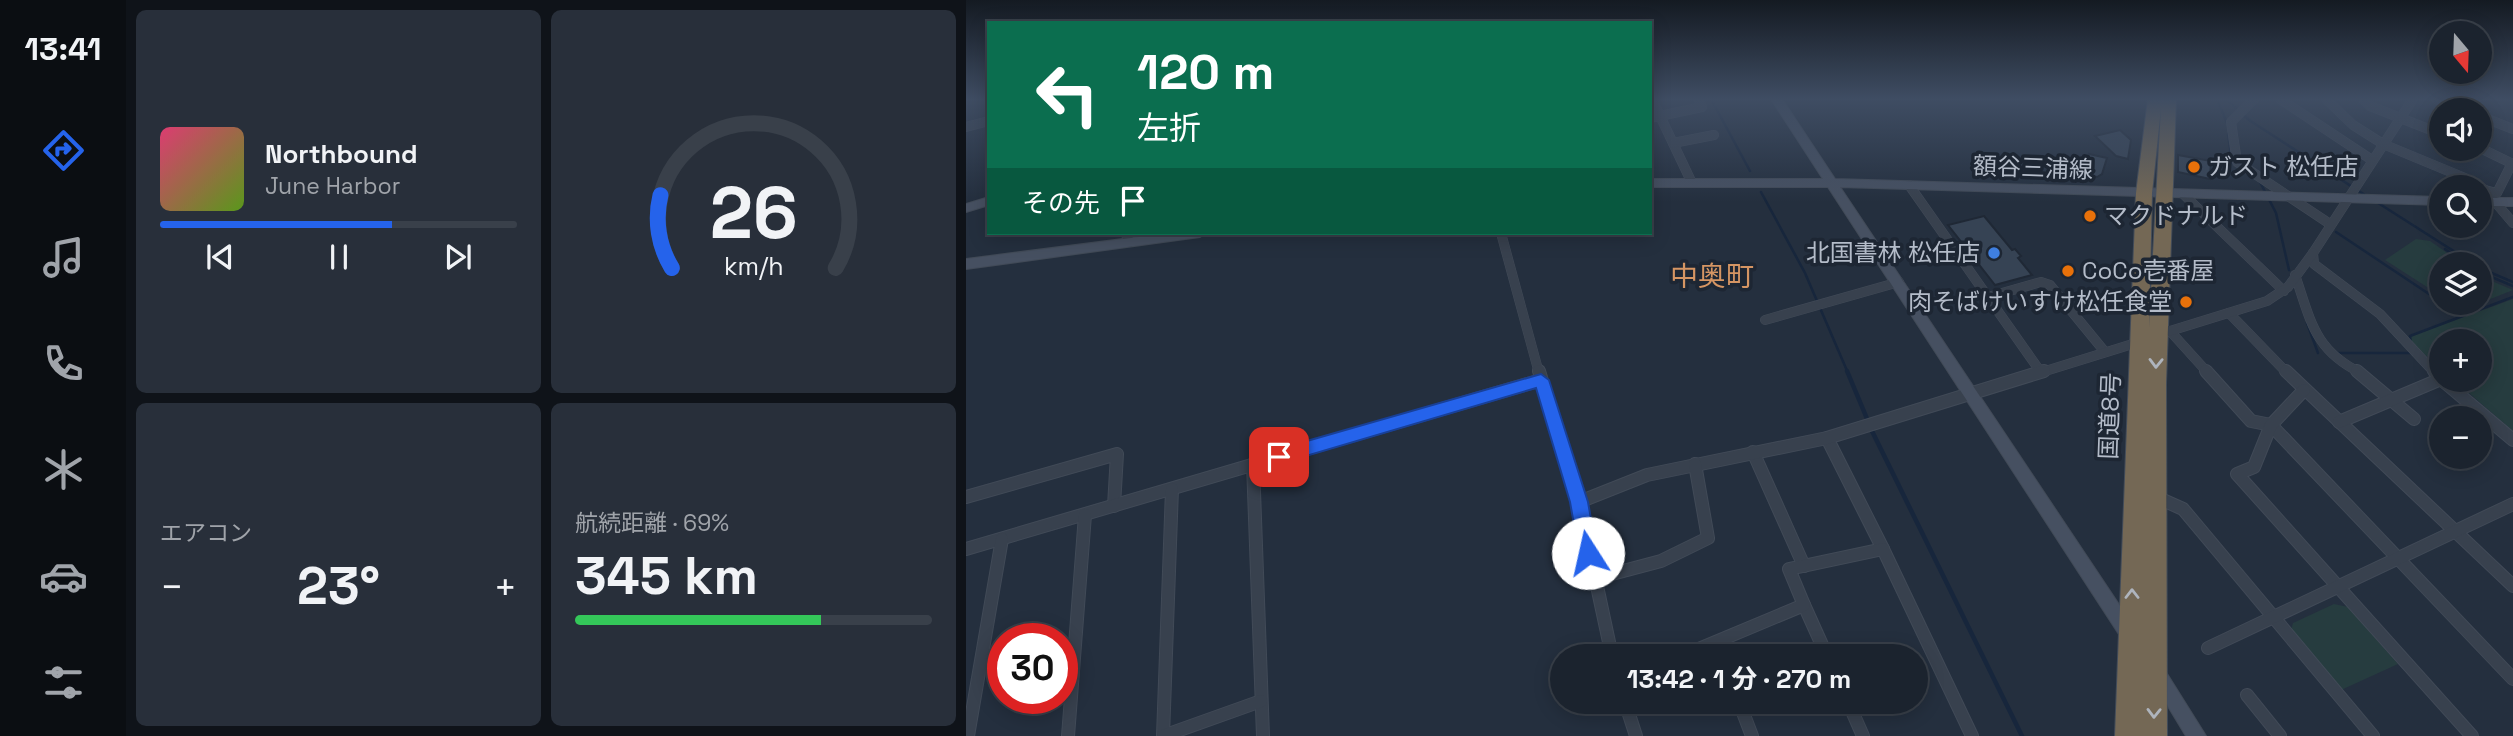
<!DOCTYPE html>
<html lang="ja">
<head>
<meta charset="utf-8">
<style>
	body { margin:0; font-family:"Space Grotesk","Noto Sans JP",sans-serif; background:#282f3a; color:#f1f3f6; height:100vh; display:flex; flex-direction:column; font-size:26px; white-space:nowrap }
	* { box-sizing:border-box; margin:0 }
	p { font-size:23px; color:#a0a4aa }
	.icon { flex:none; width:38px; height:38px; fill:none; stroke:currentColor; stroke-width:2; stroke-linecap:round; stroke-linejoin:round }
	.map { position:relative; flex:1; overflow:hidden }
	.side { display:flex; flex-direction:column; gap:10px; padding:10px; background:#0f1319; width:840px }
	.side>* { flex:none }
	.top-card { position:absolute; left:21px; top:21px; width:665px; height:214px; border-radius:0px; box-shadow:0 4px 18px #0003,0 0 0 2px #39404a; background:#0b6e4f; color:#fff; overflow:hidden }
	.needle { width:46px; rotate:161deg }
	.tools { position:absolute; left:1463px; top:21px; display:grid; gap:14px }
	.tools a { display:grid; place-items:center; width:63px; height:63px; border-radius:50%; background:#1b232e; box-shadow:0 4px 18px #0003,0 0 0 2px #39404a; font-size:35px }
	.speed { position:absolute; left:21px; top:623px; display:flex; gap:14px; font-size:35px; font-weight:700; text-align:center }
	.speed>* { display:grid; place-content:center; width:91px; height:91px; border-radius:50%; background:#1b232e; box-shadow:0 4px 18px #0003,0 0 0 2px #39404a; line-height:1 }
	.speed .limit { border:10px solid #d22; background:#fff; color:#111 }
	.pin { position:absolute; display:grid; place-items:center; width:60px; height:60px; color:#fff; margin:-30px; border-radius:14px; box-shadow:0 4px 10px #0006 }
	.me { position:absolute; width:77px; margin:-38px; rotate:350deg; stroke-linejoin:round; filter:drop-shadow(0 0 5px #0008) }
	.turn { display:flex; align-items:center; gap:24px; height:147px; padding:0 35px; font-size:32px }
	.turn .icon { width:91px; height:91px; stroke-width:2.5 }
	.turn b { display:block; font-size:49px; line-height:60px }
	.then { display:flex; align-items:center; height:66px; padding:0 35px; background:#0003; gap:14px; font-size:26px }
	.big { font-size:52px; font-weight:700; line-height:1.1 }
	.side .widget { flex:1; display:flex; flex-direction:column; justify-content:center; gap:10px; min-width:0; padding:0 24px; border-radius:10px; background:#282f3a }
	.side .dial { align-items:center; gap:0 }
	.dial svg { height:182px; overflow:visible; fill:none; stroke:#39404a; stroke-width:7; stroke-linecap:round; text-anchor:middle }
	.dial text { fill:#f1f3f6; stroke:none }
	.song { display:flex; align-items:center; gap:21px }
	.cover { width:84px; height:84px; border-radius:10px; background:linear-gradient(135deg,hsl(340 70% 55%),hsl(90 70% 35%)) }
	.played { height:7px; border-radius:4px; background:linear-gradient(90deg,#2563eb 65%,#39404a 65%) }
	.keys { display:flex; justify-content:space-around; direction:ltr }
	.heat { display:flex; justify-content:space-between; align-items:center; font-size:38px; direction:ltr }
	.charge { height:10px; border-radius:5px; background:linear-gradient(90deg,#34c759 69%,#39404a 0) }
	.side .tiles { flex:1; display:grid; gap:10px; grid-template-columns:repeat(2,1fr) }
	.trip { position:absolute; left:584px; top:644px; width:378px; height:70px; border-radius:35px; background:#1b232e; box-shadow:0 4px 18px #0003,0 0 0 2px #39404a; font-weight:700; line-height:70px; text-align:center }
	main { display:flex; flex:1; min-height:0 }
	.tab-bar { display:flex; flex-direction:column; width:126px; justify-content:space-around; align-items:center; background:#0b0e12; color:#a0a4aa }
	.tab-bar .icon { width:49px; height:49px }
	.tab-bar .current { color:#2563eb }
	.tab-bar b { font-size:32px; color:#f1f3f6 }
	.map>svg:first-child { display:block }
</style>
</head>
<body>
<main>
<nav class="tab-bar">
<b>13:41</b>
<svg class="icon current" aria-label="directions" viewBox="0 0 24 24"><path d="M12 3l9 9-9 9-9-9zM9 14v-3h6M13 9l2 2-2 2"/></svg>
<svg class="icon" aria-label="music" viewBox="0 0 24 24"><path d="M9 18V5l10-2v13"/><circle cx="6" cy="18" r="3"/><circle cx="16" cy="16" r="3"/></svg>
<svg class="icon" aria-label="phone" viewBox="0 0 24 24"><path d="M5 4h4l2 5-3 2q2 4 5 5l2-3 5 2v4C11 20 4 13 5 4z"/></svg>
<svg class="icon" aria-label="climate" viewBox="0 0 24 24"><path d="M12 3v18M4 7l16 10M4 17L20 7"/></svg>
<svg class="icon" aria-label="car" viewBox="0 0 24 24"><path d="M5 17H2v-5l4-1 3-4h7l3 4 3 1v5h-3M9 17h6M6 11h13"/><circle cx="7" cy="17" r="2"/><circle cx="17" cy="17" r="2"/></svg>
<svg class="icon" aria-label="filters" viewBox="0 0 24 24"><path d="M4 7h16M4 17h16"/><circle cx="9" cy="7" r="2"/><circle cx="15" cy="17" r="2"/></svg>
</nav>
<section class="side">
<div class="tiles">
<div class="widget">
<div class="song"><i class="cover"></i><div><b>Northbound</b><p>June Harbor</p></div></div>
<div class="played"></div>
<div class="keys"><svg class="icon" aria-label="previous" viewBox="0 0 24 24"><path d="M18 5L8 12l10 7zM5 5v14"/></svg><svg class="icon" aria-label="pause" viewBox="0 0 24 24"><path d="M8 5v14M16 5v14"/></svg><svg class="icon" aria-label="next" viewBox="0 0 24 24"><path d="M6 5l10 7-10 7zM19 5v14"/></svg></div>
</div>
<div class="widget dial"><svg viewBox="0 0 100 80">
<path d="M14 69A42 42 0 1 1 86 69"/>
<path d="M14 69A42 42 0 0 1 9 37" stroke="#2563eb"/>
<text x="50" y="56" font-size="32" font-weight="700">26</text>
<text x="50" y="72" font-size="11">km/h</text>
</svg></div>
<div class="widget"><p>エアコン</p>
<div class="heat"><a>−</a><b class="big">23°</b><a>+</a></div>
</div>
<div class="widget"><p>航続距離 · 69%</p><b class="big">345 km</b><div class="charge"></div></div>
</div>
</section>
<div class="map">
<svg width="1547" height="736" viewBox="0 0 1547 736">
	<rect width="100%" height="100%" fill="#242f3e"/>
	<g fill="#263c3f">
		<path d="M1450,239l14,2 33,23h-22v32l-56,-36z"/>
		<path d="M1514,276l33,14 -50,20 -11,-7h28z"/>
		<path d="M1547,299v132l-59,-51h26v-39h-39v28l-35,-31z"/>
		<path d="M1368,604l14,3 50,57 -57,26 -50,-60 2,-7z"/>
	</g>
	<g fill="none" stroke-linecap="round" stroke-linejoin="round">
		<g stroke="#17263c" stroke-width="2.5">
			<path d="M745,99l39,72"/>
			<path d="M1251,99l10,24"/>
			<path d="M1260,99l23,21 119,77"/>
			<path d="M1262,134l4,29 5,3"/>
			<path d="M1294,182l16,31 13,57"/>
			<path d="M795,192l44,81 43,100"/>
			<path d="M1409,201l99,63"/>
			<path d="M1370,232l105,70"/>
			<path d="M1479,249l22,15"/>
			<path d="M1514,268l33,14"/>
			<path d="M1514,272l33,14"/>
			<path d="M1476,303l19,12"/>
			<path d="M1341,323l11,30"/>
			<path d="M1445,344l-1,-8 103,-39"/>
			<path d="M1371,353h75"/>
		</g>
		<g stroke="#17263c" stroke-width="4.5">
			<path d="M881,371l21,50"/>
			<path d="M905,429l151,307"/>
		</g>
	</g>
	<g fill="#364354" stroke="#1f2835" stroke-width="2">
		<path d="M1154,130l11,10 -3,19 -12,-3 -21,-20z"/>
		<path d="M1123,154l18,4 -5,16 -5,3 -14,-3z"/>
		<path d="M1212,155l33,6 -1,18 -32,-7z"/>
		<path d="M1018,216l28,34 3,-1 6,7 -3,2 14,17 -37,10 -47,-60z"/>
	</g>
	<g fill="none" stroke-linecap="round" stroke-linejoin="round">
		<g stroke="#414a57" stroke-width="10">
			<g id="street-far1">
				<path d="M686,99l39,82"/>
				<path d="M1288,99l-23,23 6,40 93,62"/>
				<path d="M1314,99l92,61"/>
				<path d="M1360,99l27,26 30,19 82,34 20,12 28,33"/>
				<path d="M1397,99l7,7 71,28"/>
				<path d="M1447,99l-100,154 1,11 66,50 55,59"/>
				<path d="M1470,99l29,11"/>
				<path d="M1504,110l6,-11"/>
				<path d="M1514,116l33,13"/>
				<path d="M684,118l52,-11 -4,-8"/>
				<path d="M0,127l23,-6"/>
				<path d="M707,143l41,-8"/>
				<path d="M1514,148l33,16"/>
				<path d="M943,185l131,186"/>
				<path d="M1519,190l12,3 15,-30"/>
				<path d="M1217,194l101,97"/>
				<path d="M159,233l5,9"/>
				<path d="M535,233l38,140"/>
				<path d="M1329,275c16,46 19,75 66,98"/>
				<path d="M1022,297l53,-15 9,3 55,67"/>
				<path d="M1263,313l58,60"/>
				<path d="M799,320l134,-38"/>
				<path d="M1191,328l13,3 38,42"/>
				<path d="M1204,331l97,-30 21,-14 25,-34"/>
				<path d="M1073,373l100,-31"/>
			</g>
		</g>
		<g stroke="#414a57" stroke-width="14">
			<g id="street">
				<path d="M573,371l40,131 33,154"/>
				<path d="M1240,371l45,50 20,4 242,254"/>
				<path d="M1320,371l227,215"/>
				<path d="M1391,371l57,48"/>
				<path d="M1468,371l7,8"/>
				<path d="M1476,380l71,60"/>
				<path d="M1338,390l-33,35 -17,42 -17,7 235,262"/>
				<path d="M1373,422l102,-43"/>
				<path d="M861,438l56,111"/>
				<path d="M787,452l51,114"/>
				<path d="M287,464l10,272"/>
				<path d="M0,497l151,-43 -3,52"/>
				<path d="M1190,497l27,12 190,227"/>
				<path d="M613,502l68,-27 180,-37 217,-67"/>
				<path d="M0,549l575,-169"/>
				<path d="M627,579l68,-18 47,-23 -13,-74"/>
				<path d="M838,605l23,51"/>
				<path d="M750,643l5,13"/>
				<path d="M1242,648l305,-144"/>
				<path d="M716,656l122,-51 -15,-36 94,-20 89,187"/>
				<path d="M1281,695l33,41"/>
				<path d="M659,702l11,34"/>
				<path d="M773,702l13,34"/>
				<path d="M882,702l15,34"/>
				<path d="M2,736l34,-197"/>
				<path d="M102,736l17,-221"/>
				<path d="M197,736l9,-247"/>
				<path d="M197,736l98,-35"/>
			</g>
		</g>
		<g stroke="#414a57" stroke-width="2">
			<g id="secondary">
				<path d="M805,99h11l53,80 606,18v8l-601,-18 296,443 3,6 -3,6 -6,3 -6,-3 -296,-455h-178v-8h173z"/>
				<path d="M23,197v8l-23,7v-8z"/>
				<rect x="1514" y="198" width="33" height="8"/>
				<path d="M204,233h36l-6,4 -234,32v-10z"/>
				<path d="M1192,666l6,3 42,67h-20l-37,-61 3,-6z"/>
			</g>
		</g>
		<g stroke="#434c59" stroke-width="2">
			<path id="highway" d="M1182,99h28l-10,284 1,353h-26l1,-35 -1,35h-26l21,-543zM1195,108l-12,219 3,-134z"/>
		</g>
		<use href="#street-far1" stroke="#38414e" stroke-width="9"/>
		<use href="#street" stroke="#38414e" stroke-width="12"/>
		<use href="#secondary" fill="#465061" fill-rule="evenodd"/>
		<use href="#highway" fill="#746855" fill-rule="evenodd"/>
	</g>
	<defs><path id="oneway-chevron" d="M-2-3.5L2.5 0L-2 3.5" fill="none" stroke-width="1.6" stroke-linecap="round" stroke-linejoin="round" transform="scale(1.75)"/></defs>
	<g stroke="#aeb4bd">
		<use href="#oneway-chevron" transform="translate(1190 363) rotate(91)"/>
		<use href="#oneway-chevron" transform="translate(1166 594) rotate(-90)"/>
		<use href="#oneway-chevron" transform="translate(1188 713) rotate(91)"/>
	</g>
	<linearGradient id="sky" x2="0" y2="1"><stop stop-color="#141a22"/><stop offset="0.49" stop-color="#3f4d63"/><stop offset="1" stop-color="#3f4d63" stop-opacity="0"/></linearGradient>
	<rect width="1547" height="202" fill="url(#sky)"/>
	<path fill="#2563eb" stroke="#184099" stroke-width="2" d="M575,374l8,6 39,122 9,51 -2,6 -7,3 -6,-3 -3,-6 -9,-51 -34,-114 -257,76 -9,-7 9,-8z"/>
	<g fill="#e8710a" stroke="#1d2633" stroke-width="2.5">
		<circle cx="1228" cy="167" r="7"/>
		<circle cx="1124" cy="216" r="7"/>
		<circle cx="1102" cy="271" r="7"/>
		<circle cx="1220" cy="302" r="7"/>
	</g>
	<circle fill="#3f7fe0" stroke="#1d2633" stroke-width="2.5" cx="1028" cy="253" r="7"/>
	<g text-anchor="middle" stroke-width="7" stroke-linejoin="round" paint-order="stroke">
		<g font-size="24" fill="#b4bcc9" stroke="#1d2633" text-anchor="start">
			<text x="1242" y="175">ガスト 松任店</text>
			<text x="1138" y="224">マクドナルド</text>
			<text x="1014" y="261" text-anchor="end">北国書林 松任店</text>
			<text x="1116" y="279">CoCo壱番屋</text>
			<text x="1206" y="310" text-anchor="end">肉そばけいすけ松任食堂</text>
		</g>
		<g font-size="24" fill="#b4bcc9" stroke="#1d2633">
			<text transform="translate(1067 168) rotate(2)" y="8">額谷三浦線</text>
			<text transform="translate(1144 416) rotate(-88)" y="8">国道8号</text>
		</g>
		<g font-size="28" fill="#d59563" stroke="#1d2633">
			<text x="746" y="286">中奥町</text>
		</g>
	</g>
</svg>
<div class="tools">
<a><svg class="needle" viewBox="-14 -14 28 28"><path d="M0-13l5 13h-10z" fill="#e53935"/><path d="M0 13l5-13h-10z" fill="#a0a4aa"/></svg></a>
<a><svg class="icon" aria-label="sound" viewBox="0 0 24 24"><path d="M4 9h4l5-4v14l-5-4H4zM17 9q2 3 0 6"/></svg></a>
<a><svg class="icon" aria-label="search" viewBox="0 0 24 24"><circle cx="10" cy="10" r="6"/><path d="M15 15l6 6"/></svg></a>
<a><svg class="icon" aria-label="layers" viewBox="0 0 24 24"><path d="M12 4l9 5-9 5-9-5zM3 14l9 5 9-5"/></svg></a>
<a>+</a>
<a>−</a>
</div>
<div class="speed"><div class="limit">30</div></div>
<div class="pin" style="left:313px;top:457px;background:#d93025"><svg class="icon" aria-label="arrive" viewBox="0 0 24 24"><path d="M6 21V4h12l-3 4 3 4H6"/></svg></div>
<svg class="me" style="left:622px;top:553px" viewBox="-20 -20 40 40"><circle r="19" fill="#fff"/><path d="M0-13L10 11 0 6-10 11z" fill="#2563eb"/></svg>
<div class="trip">13:42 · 1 分 · 270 m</div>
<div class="top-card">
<div class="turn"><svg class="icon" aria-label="left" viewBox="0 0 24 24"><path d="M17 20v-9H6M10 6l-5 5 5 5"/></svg><div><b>120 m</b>左折</div></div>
<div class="then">その先<svg class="icon" aria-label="arrive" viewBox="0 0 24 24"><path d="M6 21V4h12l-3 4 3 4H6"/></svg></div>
</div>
</div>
</main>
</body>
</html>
